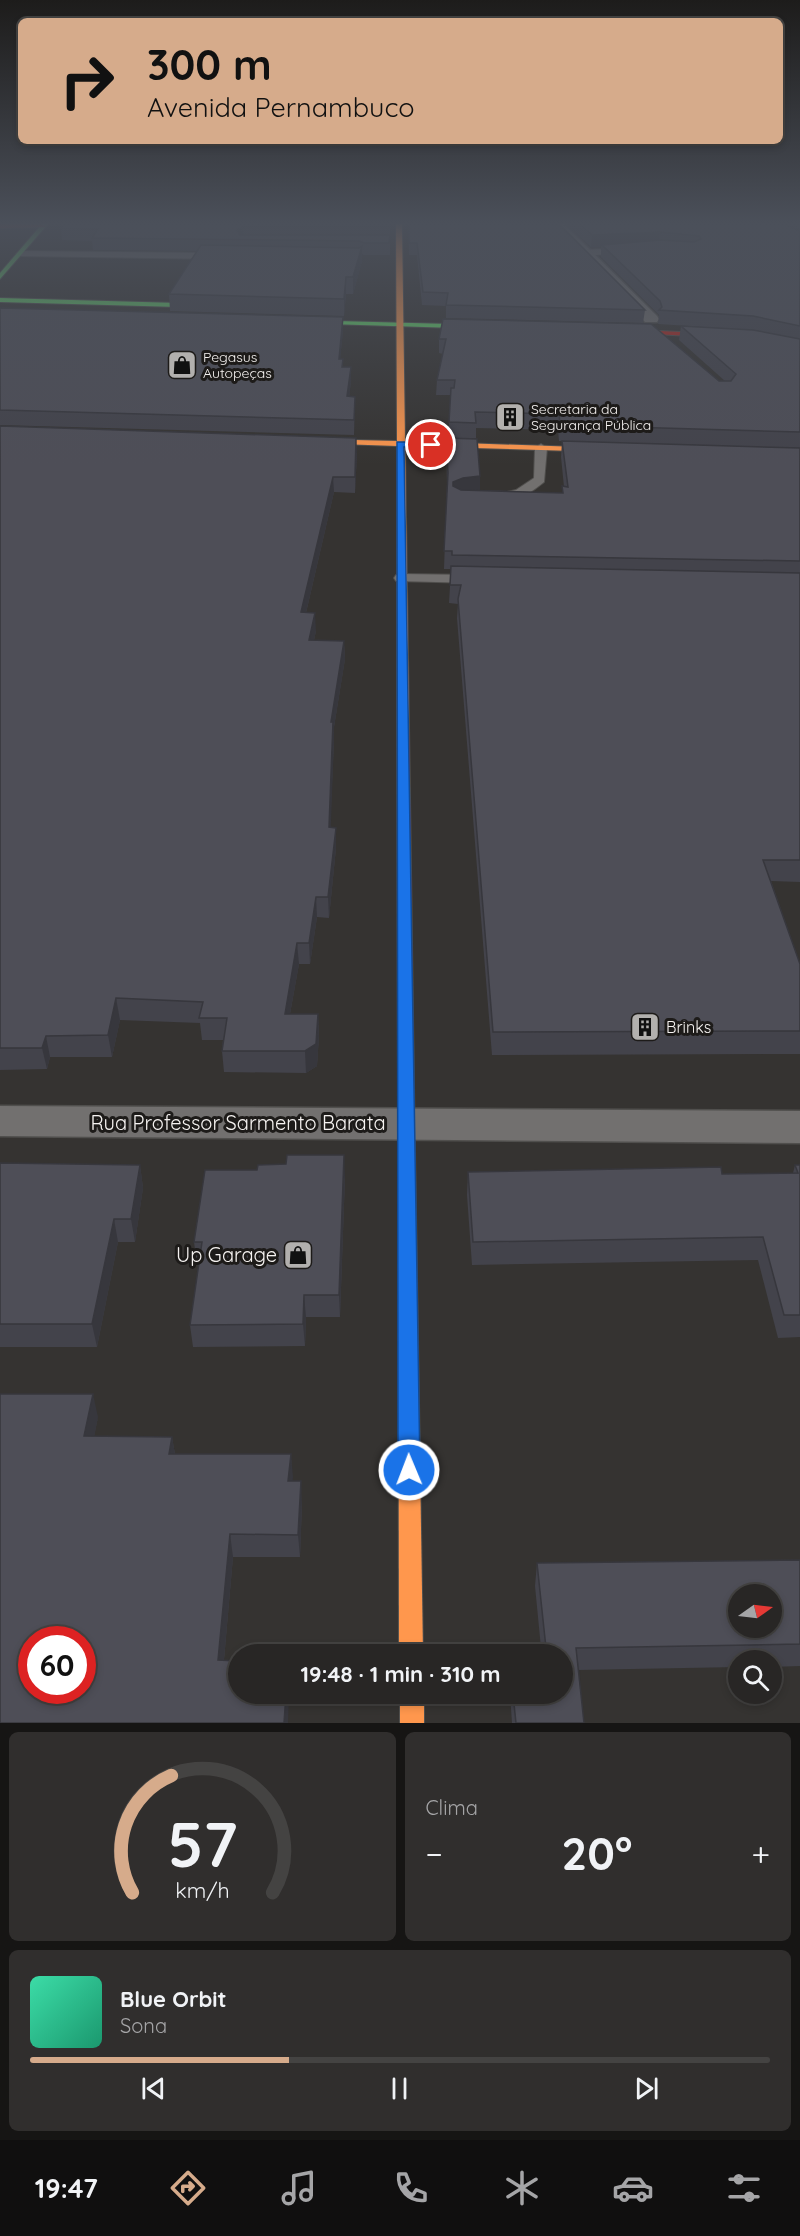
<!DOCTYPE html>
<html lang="pt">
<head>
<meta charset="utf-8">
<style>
	body { margin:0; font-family:Quicksand,sans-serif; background:#302e2d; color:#f1f3f6; height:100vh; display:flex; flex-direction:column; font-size:22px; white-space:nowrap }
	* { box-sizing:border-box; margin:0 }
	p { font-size:20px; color:#a5a5a7 }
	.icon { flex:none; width:33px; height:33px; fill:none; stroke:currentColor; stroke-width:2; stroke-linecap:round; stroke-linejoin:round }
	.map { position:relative; height:1723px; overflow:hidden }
	.panel { display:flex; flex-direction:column; gap:9px; padding:9px; background:#161514; flex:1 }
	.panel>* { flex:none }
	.hud { position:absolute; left:18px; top:18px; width:765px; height:126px; border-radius:9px; box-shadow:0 3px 9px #0003,0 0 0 2px #444342; background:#d6ab8b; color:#111; overflow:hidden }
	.needle { width:39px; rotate:76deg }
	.controls { position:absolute; left:728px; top:1584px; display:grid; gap:12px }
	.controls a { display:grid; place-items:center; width:54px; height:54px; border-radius:50%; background:#282625; box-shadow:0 3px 9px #0003,0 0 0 2px #444342; font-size:30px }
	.speed { position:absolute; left:18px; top:1626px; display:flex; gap:12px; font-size:30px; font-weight:700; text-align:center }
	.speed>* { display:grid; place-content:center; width:78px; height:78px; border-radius:50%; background:#282625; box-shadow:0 3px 9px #0003,0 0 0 2px #444342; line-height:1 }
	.speed .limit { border:9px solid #d22; background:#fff; color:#111 }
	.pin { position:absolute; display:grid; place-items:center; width:51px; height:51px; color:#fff; margin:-26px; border:3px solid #fff; border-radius:50%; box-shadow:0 2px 6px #0007 }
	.me { position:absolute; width:66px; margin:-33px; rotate:359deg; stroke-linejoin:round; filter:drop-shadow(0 0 4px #0008) }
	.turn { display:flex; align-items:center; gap:21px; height:126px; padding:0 30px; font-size:27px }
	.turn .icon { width:78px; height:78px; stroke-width:2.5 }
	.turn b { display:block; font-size:42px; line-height:51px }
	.big { font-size:45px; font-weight:700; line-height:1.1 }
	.panel .widget { flex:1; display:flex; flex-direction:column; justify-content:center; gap:9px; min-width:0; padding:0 21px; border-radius:9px; background:#302e2d }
	.panel .dial { align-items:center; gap:0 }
	.dial svg { height:156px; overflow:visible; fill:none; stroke:#444342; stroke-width:7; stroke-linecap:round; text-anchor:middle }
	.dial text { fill:#f1f3f6; stroke:none }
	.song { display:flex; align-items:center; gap:18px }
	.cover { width:72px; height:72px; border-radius:9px; background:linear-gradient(135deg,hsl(160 70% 55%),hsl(160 70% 35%)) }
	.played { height:6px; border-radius:3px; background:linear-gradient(90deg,#d6ab8b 35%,#444342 35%) }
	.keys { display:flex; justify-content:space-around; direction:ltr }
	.heat { display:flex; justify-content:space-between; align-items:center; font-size:33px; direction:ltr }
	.panel .tiles { flex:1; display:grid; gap:9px; grid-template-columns:1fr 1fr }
	.widget:last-child { grid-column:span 2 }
	.trip { position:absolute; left:228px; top:1644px; width:345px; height:60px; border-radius:30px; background:#282625; box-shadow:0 3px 9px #0003,0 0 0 2px #444342; font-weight:700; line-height:60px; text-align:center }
	.dock { display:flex; height:96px; justify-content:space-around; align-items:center; background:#100f0f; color:#a5a5a7 }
	.dock .icon { width:42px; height:42px }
	.dock .active { color:#d6ab8b }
	.dock b { font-size:27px; color:#f1f3f6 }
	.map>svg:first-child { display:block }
</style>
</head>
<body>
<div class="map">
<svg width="800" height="1723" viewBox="0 0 800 1723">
	<rect width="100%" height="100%" fill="#353331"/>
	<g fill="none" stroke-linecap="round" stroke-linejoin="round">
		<g stroke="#504f4d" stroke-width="2">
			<g id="lane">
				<path d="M627,248l4,2 -1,2 -45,4 -4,-3 4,-3z"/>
				<path d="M20,251l198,2 4,3 -4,3 -201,-3 -1,-2z"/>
				<path d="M541,444l6,4 -3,34c-13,11 -32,23 -51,19l-1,-3 1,-3 23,-5 18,-12 1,-30z"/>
				<path d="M401,574l75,1 7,4 -7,4 -80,-2 -2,-3 2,-3z"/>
			</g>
		</g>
		<g stroke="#504f4d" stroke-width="3">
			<g id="street">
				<path d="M549,224h15l93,92 2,3 -2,3h-12z"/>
				<path d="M0,1106l800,5v32l-800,-7z"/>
			</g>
		</g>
		<g stroke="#504f4d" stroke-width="2">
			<g id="fast">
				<path d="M42,224h6l-48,55v-6z"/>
				<path d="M0,298l214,6 3,2 -3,2 -214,-6z"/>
				<path d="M299,320l188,5 3,2 -3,2 -190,-6z"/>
			</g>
		</g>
		<g stroke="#504f4d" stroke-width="2">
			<g id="slow">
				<path d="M396,224h6l3,217 202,7 4,2 -4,2 -202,-6 4,279 -6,4 -6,-4v-279l-86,-3 -4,-2 4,-2 86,2z"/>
				<path d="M406,1081l6,2 2,4 9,567h-24l-1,-567 2,-4z"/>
				<rect x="400" y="1694" width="24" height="29"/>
			</g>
		</g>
		<g stroke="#504f4d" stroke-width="2">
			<g id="jam">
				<path d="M0,224l43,1 3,2 -46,1z"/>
				<path d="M612,329l139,6 49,9v4l-49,-9 -137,-7z"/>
				<path d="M403,721l6,4 5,362 -2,4 -6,2 -6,-2 -2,-4 -1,-362z"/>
			</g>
		</g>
		<use href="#lane" fill="#72706f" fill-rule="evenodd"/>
		<use href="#street" fill="#72706f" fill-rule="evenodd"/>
		<use href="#fast" fill="#63d668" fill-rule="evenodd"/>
		<use href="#slow" fill="#ff974d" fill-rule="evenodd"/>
		<use href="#jam" fill="#b3261e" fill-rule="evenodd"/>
	</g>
	<g fill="#43434b">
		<path d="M64,224h326v31h-26l-2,-1v7l-9,33h-7l-2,22 -174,-5 -1,-17 28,-43 -104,-1 -1,-9 -30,-1 -1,-12z"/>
		<path d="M408,224l237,86 -2,13 -197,-5v-12l-24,-1 -5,-50h-8z"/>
		<path d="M566,224h234v224l-241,-7 -1,-11 -82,-2v10h-28l3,-43h-15l1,-15 6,-26 -4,-1v-14l4,-20 276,62h6l-46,-41 2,-14 70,4 -93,-6 1,-9 -58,-58v-10h-10z"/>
		<path d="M0,308l343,9v13l-3,29h3v8h8v14l-2,16h6l-1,38 -354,-10z"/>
		<path d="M0,426l357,27 -2,40 -21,-1 -28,121 10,18 -2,9 30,1 1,18 -11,68v14l-4,87 6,20 -7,70 -12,-1 -7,47h-11l-9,50h28l1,22 -2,30 -11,7 -82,-1 -2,-21 1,-11h-21l-2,-17 -80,-3 -8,37h-62l-3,12 -47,1z"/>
		<path d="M446,438l34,38v14l82,3v-7l2,1 -3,-30 1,-16 238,7v434l-29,-1 29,83v90l-308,1 -35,-437 1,-14 -9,-1 2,-34h-7l3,-84z"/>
		<path d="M0,1163l140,2 3,23 -8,54h-17l-21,105h-97z"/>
		<path d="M795,1165h5v172l-22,1 -20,-78 -286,5 -5,-70 1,-23 254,2 71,-1z"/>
		<path d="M345,1177l-5,140h-34l-1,29 -112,1 -3,-22 9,-60 -2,-1 -3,-22z"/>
		<path d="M98,1417l-4,19 78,1 3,17h116l1,27 10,23 -2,53h-67l-9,103 -224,63z"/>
		<path d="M800,1560v106l-29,1v-7h-33v7l-160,3 6,53h-72l-2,-29h52v-40h-52v-6h31l-6,-62 2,-23z"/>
	</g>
	<g fill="#37373d">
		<path d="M243,227l1,12h-1l-6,-9z"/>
		<path d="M660,232l-1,12 -57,1 -1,2h-10l1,-12z"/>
		<path d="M362,246v15l-9,33v-17z"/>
		<path d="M346,277v17l-2,22v-17z"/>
		<path d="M343,317v13l-4,42v-13z"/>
		<path d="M351,367v14l-3,30 -1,-15z"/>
		<path d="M355,397v14l-1,24v-15z"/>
		<path d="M356,438l1,15 -2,40v-16z"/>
		<path d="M480,476v17l-27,6v-17l10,-4z"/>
		<path d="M333,477l1,15 -32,138 -1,-18z"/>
		<path d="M315,613l1,18 -6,27 -1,-18z"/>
		<path d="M344,641l1,18 -11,68v14l-4,107 -1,-21 2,-105z"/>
		<path d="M336,828v20l-7,70 -1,-21z"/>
		<path d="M316,897l1,20 -7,47 -1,-21z"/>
		<path d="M297,943l2,21 -13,72 -1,-22z"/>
		<path d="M116,998l4,22 -8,37 -4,-22z"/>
		<path d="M318,1014l1,22 -2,30 -11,7 -1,-22z"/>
		<path d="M46,1036l4,21 -3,12 -5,-21z"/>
		<path d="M344,1155l1,22 -5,140 -1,-22z"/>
		<path d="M140,1165l3,23 -8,54 -4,-23z"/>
		<path d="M114,1219l4,23 -21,105 -5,-23z"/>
		<path d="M304,1295l2,22 -1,29 -2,-22z"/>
		<path d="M93,1394l5,23 -8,42 -6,-23z"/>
		<path d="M172,1437l4,23 -7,-6z"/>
		<path d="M291,1454l2,23 -3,27 -2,-23z"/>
		<path d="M301,1481l1,23 -2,53 -2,-22z"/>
		<path d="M230,1534l3,23 -11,125 -4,-22z"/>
		<path d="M286,1694h3l-1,29h-4z"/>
	</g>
	<g fill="#4e4e57" stroke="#37373d" stroke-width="1.5" fill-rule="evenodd">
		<path d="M64,224h326v3h-147l-6,3 3,5h150l-1,8h-25l-5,-2 -267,-3 6,-9 -37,-1z"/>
		<path d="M409,224h150l86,86 -199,-5 2,-12 -25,-1 -6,-49h-8z"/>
		<path d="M580,224h204l16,7v95l-47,-10 -94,-6 3,-3 -2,-6 -58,-56 58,-5 34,2 7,-3 -2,-3 -39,-4 -68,3z"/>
		<path d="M201,245l158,3 3,-2 -9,31h-7l-2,22 -175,-5z"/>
		<path d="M0,308l343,9 -4,42h4l-1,8h9l-4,29 8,1 -1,23 -354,-10z"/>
		<path d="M443,319l208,5 68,57h12l5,-7 -55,-48 72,4 47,9v93l-240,-7 -1,-11 -84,-2 1,11 -27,-1 2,-34h3l1,-8h-18l9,-41h-7z"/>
		<path d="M0,426l356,12 -1,39h-22l-32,135 14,1 -6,27 35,1 -13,81h2l-4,105 7,1 -8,69h-12l-7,46h-12l-12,71h33l-2,30 -11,7h-83l5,-33h-28l4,-16 -87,-4 -8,37 -62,1 -4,12h-42z"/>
		<path d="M446,438l31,1 3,37 -17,2 -10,4v4l8,4 102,3 -1,-7 6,1 -6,-46 238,7v113l-348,-6v-4h-8l4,-78z"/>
		<path d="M451,566l349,7v287h-37l37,104v67l-307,1 -35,-433 3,-14h-11z"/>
		<path d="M287,1155h57l-5,140h-35l-1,29 -113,1 12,-83h-8l11,-72h52l1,-5 28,-1z"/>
		<path d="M0,1163l140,2 -9,54h-17l-22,105h-92z"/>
		<path d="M795,1165h5v150h-16l-21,-78 -290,5 -5,-70 253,-5 1,7 76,-1z"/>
		<path d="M0,1394h93l-9,42 88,1 -3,17h122l-3,27h13l-3,54 -68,-1 -12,126 20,1v33h48l-2,29h-284zM32,1640h50v50h-50z"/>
		<path d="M800,1560v84l-224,4 8,75h-68l-3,-29h49v-40h-51l-1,-6h36l-9,-85zM738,1594h33v34h-33z"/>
	</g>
	<linearGradient id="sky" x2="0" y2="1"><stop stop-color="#1d1c1b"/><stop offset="0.48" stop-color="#4b505a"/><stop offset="1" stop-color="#4b505a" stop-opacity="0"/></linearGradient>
	<rect width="800" height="465" fill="url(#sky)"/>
	<path fill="#1a73e8" stroke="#114b97" stroke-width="1.5" d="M397,442h34l4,3 -4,2h-27l16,1023 -4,7 -7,3 -8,-3 -3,-7z"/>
	<defs>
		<g id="shop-square" transform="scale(1.5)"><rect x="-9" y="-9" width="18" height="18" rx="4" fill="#b2b0ae" stroke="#1d1b19"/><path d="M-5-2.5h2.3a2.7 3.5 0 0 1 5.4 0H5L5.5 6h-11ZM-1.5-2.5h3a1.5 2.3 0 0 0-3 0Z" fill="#111"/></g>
		<g id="building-square" transform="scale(1.5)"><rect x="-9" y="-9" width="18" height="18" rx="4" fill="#b2b0ae" stroke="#1d1b19"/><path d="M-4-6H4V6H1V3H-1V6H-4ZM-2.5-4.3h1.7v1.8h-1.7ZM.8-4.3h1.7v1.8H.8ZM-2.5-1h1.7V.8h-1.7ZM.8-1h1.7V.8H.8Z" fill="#111"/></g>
	</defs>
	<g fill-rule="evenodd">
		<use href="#shop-square" x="182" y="365"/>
		<use href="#building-square" x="510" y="417"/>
		<use href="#building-square" x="645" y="1027"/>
		<use href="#shop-square" x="298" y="1255"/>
	</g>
	<g text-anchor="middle" stroke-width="6" stroke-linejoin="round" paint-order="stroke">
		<g font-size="14" fill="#f6f3f1" stroke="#1d1b19" text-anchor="start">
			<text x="203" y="362">Pegasus<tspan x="203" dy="16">Autopeças</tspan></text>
			<text x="531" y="414">Secretaria da<tspan x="531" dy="16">Segurança Pública</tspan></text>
		</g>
		<g font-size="16" fill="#f6f3f1" stroke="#1d1b19" text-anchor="start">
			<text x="666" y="1033">Brinks</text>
		</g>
		<g font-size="20" fill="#f6f3f1" stroke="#1d1b19">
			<text x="238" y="1130">Rua Professor Sarmento Barata</text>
		</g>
		<g font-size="20" fill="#f6f3f1" stroke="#1d1b19" text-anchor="end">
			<text x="277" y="1262">Up Garage</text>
		</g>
	</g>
</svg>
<div class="controls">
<a><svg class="needle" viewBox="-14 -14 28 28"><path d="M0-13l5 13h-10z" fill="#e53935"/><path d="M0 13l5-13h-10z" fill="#a5a5a7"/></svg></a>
<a><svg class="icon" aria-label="search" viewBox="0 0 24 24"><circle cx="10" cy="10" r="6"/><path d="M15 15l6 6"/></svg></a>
</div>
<div class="speed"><div class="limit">60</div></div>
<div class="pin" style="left:431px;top:445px;background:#d93025"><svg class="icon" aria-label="arrive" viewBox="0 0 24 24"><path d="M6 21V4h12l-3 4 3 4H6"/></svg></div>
<svg class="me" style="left:409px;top:1470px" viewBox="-20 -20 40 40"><circle r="17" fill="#1a73e8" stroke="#fff" stroke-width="3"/><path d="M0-11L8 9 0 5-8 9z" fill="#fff"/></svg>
<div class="trip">19:48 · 1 min · 310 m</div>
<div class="hud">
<div class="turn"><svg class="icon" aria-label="right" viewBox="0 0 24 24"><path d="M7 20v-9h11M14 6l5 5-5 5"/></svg><div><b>300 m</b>Avenida Pernambuco</div></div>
</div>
</div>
<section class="panel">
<div class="tiles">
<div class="widget dial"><svg viewBox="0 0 100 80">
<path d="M14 69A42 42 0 1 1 86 69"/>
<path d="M14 69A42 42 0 0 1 34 9" stroke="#d6ab8b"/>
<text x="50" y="56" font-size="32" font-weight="700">57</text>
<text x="50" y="72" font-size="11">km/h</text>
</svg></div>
<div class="widget"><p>Clima</p>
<div class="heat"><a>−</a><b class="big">20°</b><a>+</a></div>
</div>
<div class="widget">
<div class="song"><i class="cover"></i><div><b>Blue Orbit</b><p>Sona</p></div></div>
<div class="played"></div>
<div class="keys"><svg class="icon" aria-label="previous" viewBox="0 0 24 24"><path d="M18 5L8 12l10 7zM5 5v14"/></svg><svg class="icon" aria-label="pause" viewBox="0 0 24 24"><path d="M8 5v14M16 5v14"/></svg><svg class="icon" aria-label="next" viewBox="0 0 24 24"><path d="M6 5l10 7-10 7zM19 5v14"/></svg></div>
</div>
</div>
</section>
<nav class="dock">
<b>19:47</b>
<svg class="icon active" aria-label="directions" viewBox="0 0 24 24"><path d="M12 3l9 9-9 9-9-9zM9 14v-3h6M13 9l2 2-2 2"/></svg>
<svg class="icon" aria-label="music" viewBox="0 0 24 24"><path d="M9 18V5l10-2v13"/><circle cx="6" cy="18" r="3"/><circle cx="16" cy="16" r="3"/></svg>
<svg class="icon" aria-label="phone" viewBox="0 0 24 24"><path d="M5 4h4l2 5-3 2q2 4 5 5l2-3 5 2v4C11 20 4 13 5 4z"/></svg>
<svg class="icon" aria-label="climate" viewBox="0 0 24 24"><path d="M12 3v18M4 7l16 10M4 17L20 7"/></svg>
<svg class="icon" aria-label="car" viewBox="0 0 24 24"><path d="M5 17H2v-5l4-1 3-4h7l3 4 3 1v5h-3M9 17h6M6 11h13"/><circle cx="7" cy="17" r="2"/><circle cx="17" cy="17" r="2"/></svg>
<svg class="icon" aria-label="filters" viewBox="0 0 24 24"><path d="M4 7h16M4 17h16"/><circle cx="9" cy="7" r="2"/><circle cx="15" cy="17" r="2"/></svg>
</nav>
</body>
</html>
